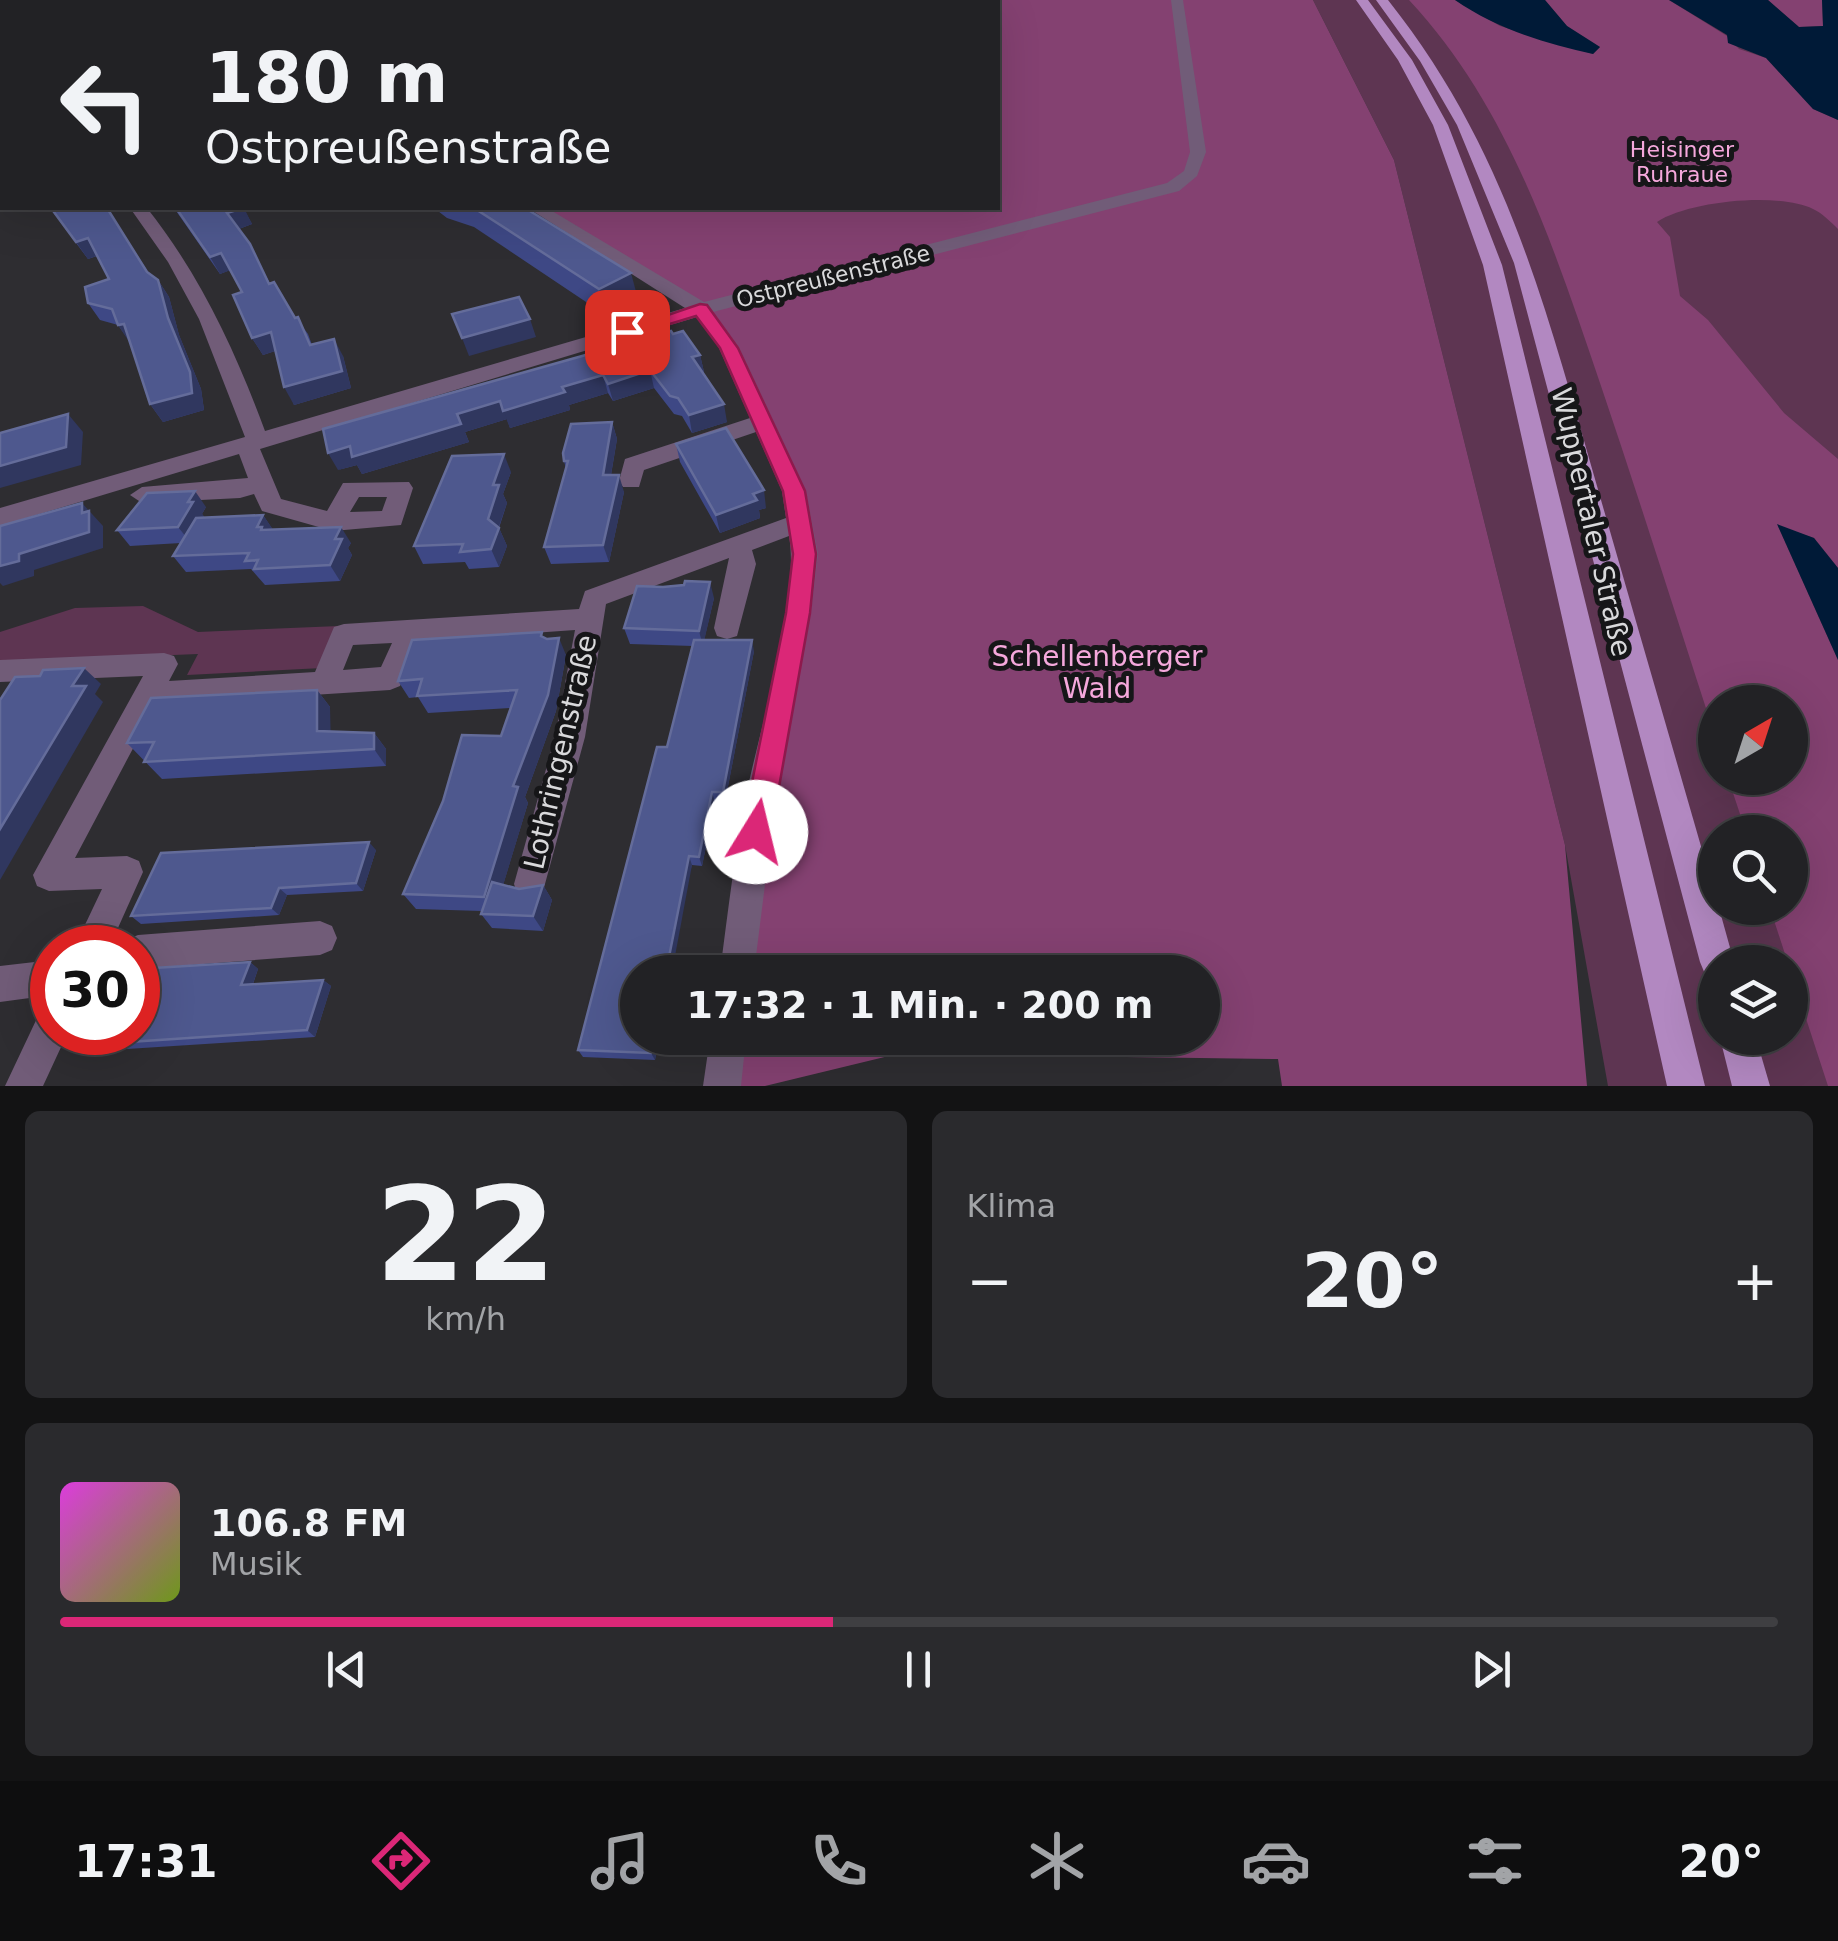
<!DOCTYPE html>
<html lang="de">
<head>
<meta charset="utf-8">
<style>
	body { margin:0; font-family:"DejaVu Sans",sans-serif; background:#2a2a2d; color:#f1f3f6; height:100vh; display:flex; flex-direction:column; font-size:38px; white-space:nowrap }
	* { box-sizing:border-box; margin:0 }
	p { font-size:32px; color:#a2a4a7 }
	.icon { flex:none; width:55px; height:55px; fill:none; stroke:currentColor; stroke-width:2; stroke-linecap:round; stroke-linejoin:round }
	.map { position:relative; height:1086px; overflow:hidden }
	.panel { display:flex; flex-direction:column; gap:25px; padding:25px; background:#131314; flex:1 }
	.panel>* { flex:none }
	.hud { position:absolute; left:0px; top:0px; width:1000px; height:210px; box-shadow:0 10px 40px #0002,0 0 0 2px #3f3f42; background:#222225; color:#f1f3f6; overflow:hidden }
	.needle { width:65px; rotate:39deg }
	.fabs { position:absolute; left:1698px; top:685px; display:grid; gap:20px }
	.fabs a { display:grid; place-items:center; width:110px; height:110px; border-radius:50%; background:#222225; box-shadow:0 10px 40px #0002,0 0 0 2px #3f3f42; font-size:50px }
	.speed { position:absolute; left:30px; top:925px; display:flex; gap:20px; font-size:50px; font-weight:700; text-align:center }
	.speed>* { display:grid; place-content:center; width:130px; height:130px; border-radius:50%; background:#222225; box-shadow:0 10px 40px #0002,0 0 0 2px #3f3f42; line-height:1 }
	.speed .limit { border:15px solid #d22; background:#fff; color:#111 }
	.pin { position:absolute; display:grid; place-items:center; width:85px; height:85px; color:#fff; margin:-42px; border-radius:20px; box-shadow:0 5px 15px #0006 }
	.me { position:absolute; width:110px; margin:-55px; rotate:9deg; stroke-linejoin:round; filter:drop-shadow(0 0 8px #0008) }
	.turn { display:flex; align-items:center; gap:35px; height:210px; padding:0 40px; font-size:45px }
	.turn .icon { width:130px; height:130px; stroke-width:2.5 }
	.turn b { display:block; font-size:70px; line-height:85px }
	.big { font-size:75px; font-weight:800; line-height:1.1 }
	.panel .card { flex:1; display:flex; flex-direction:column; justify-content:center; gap:15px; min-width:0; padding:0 35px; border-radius:15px; background:#2a2a2d }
	.panel .dial { align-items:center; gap:0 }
	.dial b { font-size:130px; line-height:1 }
	.song { display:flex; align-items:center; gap:30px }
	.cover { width:120px; height:120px; border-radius:15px; background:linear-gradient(135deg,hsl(300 70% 55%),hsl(80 70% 35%)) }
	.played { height:10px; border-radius:5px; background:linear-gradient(90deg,#db2777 45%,#3f3f42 45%) }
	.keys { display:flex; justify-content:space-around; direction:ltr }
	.heat { display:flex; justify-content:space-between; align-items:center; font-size:55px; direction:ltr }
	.panel .tiles { flex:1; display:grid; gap:25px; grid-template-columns:1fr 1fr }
	.card:last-child { grid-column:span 2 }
	.trip { position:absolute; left:620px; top:955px; width:600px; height:100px; border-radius:50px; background:#222225; box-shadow:0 10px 40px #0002,0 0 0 2px #3f3f42; font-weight:800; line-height:100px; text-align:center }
	.tab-bar { display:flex; height:160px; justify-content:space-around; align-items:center; background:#0e0e0f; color:#a2a4a7 }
	.tab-bar .icon { width:70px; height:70px }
	.tab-bar .current { color:#db2777 }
	.tab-bar b { font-size:45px; color:#f1f3f6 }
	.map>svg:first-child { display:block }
</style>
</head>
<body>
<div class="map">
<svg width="1838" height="1086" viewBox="0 0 1838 1086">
	<rect width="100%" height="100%" fill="#2e2d31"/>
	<g fill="#5e3552" fill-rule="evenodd">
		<path d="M1313,0h525v1086h-230l-43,-241 -171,-685zM1715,702h75v76h-75zM1715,832h75v76h-75zM1715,962h75v76h-75z"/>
		<path d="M143,606l55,26 141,-6 -17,42 -135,7 11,-21 -198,8v-30l75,-24z"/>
	</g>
	<g fill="#844171">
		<path d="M341,0h972l81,160 171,685 22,241h-305l-4,-27 -381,-5 -132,32h-33l6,-48h464v-66h-457l19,-171 45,-245 -88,-228 -145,-102 -34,-18h456v-206h-668z"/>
		<path d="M1409,0h46l45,26 93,28 7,-7 -33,-21 -22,-26h124l58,36 12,13 27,9 47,51 25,11v109c-7,-7 -16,-16 -25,-20 -35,-17 -124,-8 -156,13l13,15 10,59 28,24 76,93 54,46v109l-24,-30 -36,-12 60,134v426h-10l-58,-178h20v-76h-44l-18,-54h62v-76h-75v34c-38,-117 -75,-235 -115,-353 -46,-135 -91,-276 -191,-383z"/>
		<path d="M1768,0h54l1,26 -24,1z"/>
	</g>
	<g fill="#001a37">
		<path d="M1455,0h90l22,26 33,21 -7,7c-48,-10 -98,-26 -138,-54z"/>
		<path d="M1669,0h99l31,27 24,-1 -1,-26h16v120l-25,-11 -47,-51 -38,-15 -1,-8z"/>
		<path d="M1777,524l37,14 24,30v92z"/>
	</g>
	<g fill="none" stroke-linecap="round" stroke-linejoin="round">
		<g fill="#715c78" fill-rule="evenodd">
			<path d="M1171,0h12l23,152 -9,24 -18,15 -466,121 26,35 67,144 12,63 -7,59 -35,184 -22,175h-34c8,-60 15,-122 27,-181 14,-66 53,-193 42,-255l-37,14 4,14 -19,72 -10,3 -10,-3 -3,-8 15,-70 -123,46 -21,133 -43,158 -12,5 -12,-5 -4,-11 41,-147 20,-107 -155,11 -20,45 -10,4 -234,15 -81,153 52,-2 12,5 4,11 -34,76h-35l28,-59 -53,2 -12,-5 -4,-11 110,-199 -143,6v-22l164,-7 10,3 4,8 -9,17 146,-9 19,-45 10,-3 235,-15 6,-18 201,-73 -4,-27 -26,-59 -112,38 -5,17h-16l-4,-6 6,-22 125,-41 -31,-70 -22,-31 -437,132 21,50 46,12 16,-28 66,-1 4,6 -12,37 -68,6 -71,-20 -8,-17 -14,4 -98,5 -12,-8 12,-8 106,-9 -9,-24 -239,72v-18l245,-71 -46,-118 -31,-57 -38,-54h17c53,67 88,142 118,223l420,-123 -157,-100h19l157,94 463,-119 17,-12 6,-19zM359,497h28l-5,14 -32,1zM392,643l-11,24 -38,3 10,-25z"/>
			<rect x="0" y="101" width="2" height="9"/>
			<path d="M320,921l12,5 5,12 -5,12 -12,5 -182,14v-21h-15l3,-8 12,-5z"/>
			<path d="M52,960v35l-52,7v-36z"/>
			<path d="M52,1009v23h16l-25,54h-38l34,-72z"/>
			<path d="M710,1038h36l-5,48h-38z"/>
		</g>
		<g fill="#b288c1" fill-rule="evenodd">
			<path d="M1356,0h12l44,60 36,65 54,140 203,821h-38l-184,-821 -50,-140 -35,-65z"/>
			<path d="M1376,0h12c119,150 157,306 209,486 39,136 79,273 118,409v13h4l15,54h-19v17l-10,-5 -5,-12 -186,-699 -57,-138 -37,-64z"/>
			<path d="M1720,1038h36l14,48h-38z"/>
		</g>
	</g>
	<g fill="#3e4885">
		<path d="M0,0h296l-294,2v65h-2z"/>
		<path d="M50,208h57l41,64 10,8 11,17 10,38 22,54 3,21 -41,12 -13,-18 -20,-62 -12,-17 -18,-5 -12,-17 21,-24 -12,-23 -9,3z"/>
		<path d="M174,208h69l9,16 -13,5 31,54 38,51 4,11 31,11 8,32 -57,17 -19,-54 -12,4 -11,-17 -10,-46 -12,-22 -10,4z"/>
		<path d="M434,208h91l113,91 -31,17 -133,-89 -27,-9z"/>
		<path d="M673,334l27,21 4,17 -1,1 24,49 -35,11 -10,-17 -8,-2 -20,-26 -41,13 -5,-8 -39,12 1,5 -60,18 -3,-9 -42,13 4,10 -107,32 -5,-9 -19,5z"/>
		<path d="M612,422l5,17 -6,36 13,17 -15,70 -58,2 -7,-17 22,-78 -2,-8z"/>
		<path d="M676,444l90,64 -7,2 1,8 -40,15 -40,-71z"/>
		<path d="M511,472l-8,22 4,9 -8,25 8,18 -8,21 -30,2 -4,-7 -42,2 -9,-18z"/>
		<path d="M206,507l-4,7 3,4 58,-3 10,15 78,13 -3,5 4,7 -12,26 -75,4 -14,-16 -65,3 -13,-16 8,-13 -51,3 -13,-16z"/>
		<path d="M714,598l-10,42 50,11 -29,151h-10l-13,64 -10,-1 -54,173h21l-4,22 -72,-3 -5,-7 89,-303 26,-101 -63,-2 -6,-16z"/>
		<path d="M544,637l22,18 -10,56 -31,86 3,6 -25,82 16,4 24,-4 9,15 -9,31 -51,-3 -11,-14 1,-3 -66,-2 -13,-15 98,-158 10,-28 -83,5 -10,-16 -9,1 -11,-17z"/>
		<path d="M317,690l13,17v25l44,1 12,16v17l-224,13 -35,-36z"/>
		<path d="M376,850l-13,41 -76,4 -8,20 -138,9 -10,-8z"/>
		<path d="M250,962l8,7 -5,15 70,-4 8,6 -16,51 -235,15 -12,-6z"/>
	</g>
	<g fill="#30375f">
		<path d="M232,0h64l-3,1v1h-60z"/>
		<path d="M244,208l8,16 -16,6 -9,-17z"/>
		<path d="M88,238l11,17 -11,4 -12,-17z"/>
		<path d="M221,253l10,17 -11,4 -10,-17z"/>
		<path d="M631,273l7,26 -31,17 -8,-27z"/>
		<path d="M158,280l11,17 10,38 22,54 3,21 -41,12 -13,-18 18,-86z"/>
		<path d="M530,319l6,18 -67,19 -7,-18z"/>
		<path d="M124,324l6,19 -12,-18z"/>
		<path d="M271,332l10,17 -18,6 -11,-17z"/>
		<path d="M334,339l9,17 8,32 -57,17 -10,-18z"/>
		<path d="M700,355l4,17 -8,3 -4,-18z"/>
		<path d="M650,370l4,18 -41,13 -5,-17z"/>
		<path d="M603,375l5,18 -39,12 1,5 -60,18 -7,-17 59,-24z"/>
		<path d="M500,401l7,18 -42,13 4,10 -107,32 -5,-9 -19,5 -10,-17z"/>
		<path d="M724,404l3,18 -35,11 -3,-18z"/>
		<path d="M68,414l15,18 -2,33 -81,23v-22z"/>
		<path d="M612,422l5,17 -9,53 -5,-17z"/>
		<path d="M504,454l7,18 -8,22 4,9 -11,32 3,-7 8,18 -8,21 -8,-18 -3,-30 5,-34z"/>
		<path d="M619,475l5,17 -15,70 -6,-17z"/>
		<path d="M764,490l2,18 -7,2 1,8 -40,15 -4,-18 37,-21z"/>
		<path d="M195,491l11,16 -4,7 3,4 -14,25 -13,-16 10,-25z"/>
		<path d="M82,503l21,23v22l-69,22v6l-31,10 -3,-3v-17l82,-53z"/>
		<path d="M263,515l11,16 -4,7 -13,-11z"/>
		<path d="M341,527l10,16 -3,5 4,7 -12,26 -10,-16 5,-26z"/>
		<path d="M710,582l4,16 -11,48 -4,-15z"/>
		<path d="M559,638l7,17 -10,56 -31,86 3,6 -33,109 -11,-15 29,-111z"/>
		<path d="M752,640l2,11 -29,151 -2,-10z"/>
		<path d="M84,668l17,16 -6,10 8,8 -103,178v-51l72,-143z"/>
		<path d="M317,690l13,17 1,41 -14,-17z"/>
		<path d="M374,733l12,16v17l-12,-17z"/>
		<path d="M712,792l3,10 -13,64 -3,-9z"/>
		<path d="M369,842l7,8 -13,41 -7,-8z"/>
		<path d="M689,856l3,9 -20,107h-6z"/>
		<path d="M543,885l9,15 -9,31 -10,-15z"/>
		<path d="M279,888l8,7 -8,20 -8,-7z"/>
		<path d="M250,962l8,7 -8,23 -9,-7z"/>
		<path d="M323,980l8,6 -16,51 -8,-7z"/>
		<path d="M654,1038h5l-4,22 -4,-7z"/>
	</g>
	<g fill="#4e588e" stroke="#646c9a" stroke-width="2.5">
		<path d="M0,0h232l2,2h-232v46l-2,-1z"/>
		<path d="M0,119l2,1v31l-2,-2z"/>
		<path d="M51,208h56l40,64 11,8 10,38 22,54 2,21 -42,11 -26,-80 -6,1 -6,-16 -24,-6 -3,-16 24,-8 -21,-41 -12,4z"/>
		<path d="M176,208h67l-16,5 23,31 19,40 5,-2 21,36 3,-1 12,28 24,-6 8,32 -58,16 -13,-55 -19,6 -19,-43 9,-3 -21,-39 -11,4z"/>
		<path d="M474,208h51l106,65 -32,16z"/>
		<path d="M519,297l11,22 -68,19 -10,-24z"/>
		<path d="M671,331l2,3 10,-3 17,24 -8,2 32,47 -35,11 -11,-17 -8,-2 -20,-26 -42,14 -5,-9 -41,12 3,5 -62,19 -3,-10 -43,13 4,10 -109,33 -2,-11 -22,7 -5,-24z"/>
		<path d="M68,414l-2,33 -66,19v-33z"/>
		<path d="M612,422l-9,53h16l-16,70 -59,2 24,-86h-4l-1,-8 8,-29z"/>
		<path d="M726,428l38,62 -11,4 4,6 -41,15 -40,-71z"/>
		<path d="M504,454l-11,31h6l-11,34 11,9 -8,21 -31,3 3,-8 -49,2 38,-90z"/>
		<path d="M195,491l-7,11h5l-15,25 -61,3 30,-37z"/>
		<path d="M82,503v10l7,-2v21l-70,22v7l-19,5v-40z"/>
		<path d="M263,515l-6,12h5l-1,3 80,-3 -6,12h7l-12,26 -76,4 4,-9 -13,1 4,-8 -76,3 23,-38z"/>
		<path d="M685,581l25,1 -11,49 -75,-3 13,-42 26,1 21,-2z"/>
		<path d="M542,632l-1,4 6,3 12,-1 -11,57 -35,91 5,1 -34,110 -81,-3 40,-93 19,-66 39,1 16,-46 -100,6 5,-17 -24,2 14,-41z"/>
		<path d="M694,640h58l-29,152h-11l-13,65 -10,-1 -23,116h-28v66h16l-3,15 -73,-3 79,-303h10z"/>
		<path d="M84,668l-12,18h14l-86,143v-129l15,-23 25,-1 3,-6z"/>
		<path d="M317,690v41l57,2v16l-230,13 10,-20 -27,1 24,-45z"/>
		<path d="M369,842l-13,41 -77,5 -8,20 -140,8 30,-63z"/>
		<path d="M492,882l27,7 24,-4 -10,31 -52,-2z"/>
		<path d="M250,962l-9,23 82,-5 -16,50 -239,16 6,-14h64v-63z"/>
	</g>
	<path fill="#db2777" stroke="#8e194d" stroke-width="2.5" d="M700,304l7,1 31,43 67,143 11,63 -6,59 -39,219 -5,9 -10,4 -10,-4 -4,-9 44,-219 7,-59 -10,-63 -63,-143 -24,-32 -69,21 -9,-5z"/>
	<g text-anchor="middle" stroke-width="10" stroke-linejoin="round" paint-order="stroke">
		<g font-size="22" fill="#f5a8dc" stroke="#161618">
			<text x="1682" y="157">Heisinger<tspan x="1682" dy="25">Ruhraue</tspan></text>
		</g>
		<g font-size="22" fill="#d9d9db" stroke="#161618">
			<text transform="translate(833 276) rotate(-14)" y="8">Ostpreußenstraße</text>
		</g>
		<g font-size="28" fill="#d9d9db" stroke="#161618">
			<text transform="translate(1592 522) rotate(77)" y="10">Wuppertaler Straße</text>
			<text transform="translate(560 752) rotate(-77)" y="10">Lothringenstraße</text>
		</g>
		<g font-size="28" fill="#f5a8dc" stroke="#161618">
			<text x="1097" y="666">Schellenberger<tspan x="1097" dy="32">Wald</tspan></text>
		</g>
	</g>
</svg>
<div class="fabs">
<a><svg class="needle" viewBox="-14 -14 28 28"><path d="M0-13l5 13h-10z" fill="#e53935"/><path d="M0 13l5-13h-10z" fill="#a2a4a7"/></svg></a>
<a><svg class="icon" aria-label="search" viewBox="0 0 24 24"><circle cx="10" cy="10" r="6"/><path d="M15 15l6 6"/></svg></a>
<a><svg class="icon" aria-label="layers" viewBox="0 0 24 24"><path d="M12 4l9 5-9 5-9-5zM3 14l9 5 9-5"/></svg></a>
</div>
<div class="speed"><div class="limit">30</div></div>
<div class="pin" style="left:627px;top:332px;background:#d93025"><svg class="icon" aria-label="arrive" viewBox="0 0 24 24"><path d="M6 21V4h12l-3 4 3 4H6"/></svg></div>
<svg class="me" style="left:756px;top:832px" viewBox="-20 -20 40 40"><circle r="19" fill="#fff"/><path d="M0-13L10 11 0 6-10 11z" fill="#db2777"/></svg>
<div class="trip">17:32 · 1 Min. · 200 m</div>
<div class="hud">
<div class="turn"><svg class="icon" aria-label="left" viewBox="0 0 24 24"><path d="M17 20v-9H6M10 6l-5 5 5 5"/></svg><div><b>180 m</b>Ostpreußenstraße</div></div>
</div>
</div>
<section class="panel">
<div class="tiles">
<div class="card dial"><b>22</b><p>km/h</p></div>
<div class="card"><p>Klima</p>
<div class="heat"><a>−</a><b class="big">20°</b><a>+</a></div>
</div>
<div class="card">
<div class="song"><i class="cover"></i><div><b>106.8 FM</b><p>Musik</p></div></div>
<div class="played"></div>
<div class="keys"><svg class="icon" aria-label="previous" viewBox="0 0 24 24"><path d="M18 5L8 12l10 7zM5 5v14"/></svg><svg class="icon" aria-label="pause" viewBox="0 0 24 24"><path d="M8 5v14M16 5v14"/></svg><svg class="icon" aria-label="next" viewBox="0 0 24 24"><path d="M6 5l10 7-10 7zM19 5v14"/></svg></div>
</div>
</div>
</section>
<nav class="tab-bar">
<b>17:31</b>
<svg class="icon current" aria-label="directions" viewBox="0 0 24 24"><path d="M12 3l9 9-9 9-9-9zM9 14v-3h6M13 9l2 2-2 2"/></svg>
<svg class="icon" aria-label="music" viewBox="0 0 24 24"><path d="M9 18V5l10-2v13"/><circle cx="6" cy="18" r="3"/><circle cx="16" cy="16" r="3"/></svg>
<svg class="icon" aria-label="phone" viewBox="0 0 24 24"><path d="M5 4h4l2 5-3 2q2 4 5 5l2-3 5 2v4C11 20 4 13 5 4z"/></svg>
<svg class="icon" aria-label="climate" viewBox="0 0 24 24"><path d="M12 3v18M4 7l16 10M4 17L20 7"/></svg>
<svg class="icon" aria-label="car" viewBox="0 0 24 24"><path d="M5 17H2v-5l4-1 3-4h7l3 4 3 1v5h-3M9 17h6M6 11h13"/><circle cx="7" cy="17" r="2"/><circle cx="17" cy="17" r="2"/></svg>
<svg class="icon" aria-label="filters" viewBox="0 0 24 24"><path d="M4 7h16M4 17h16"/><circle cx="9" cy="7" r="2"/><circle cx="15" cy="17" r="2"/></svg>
<b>20°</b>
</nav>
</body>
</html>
